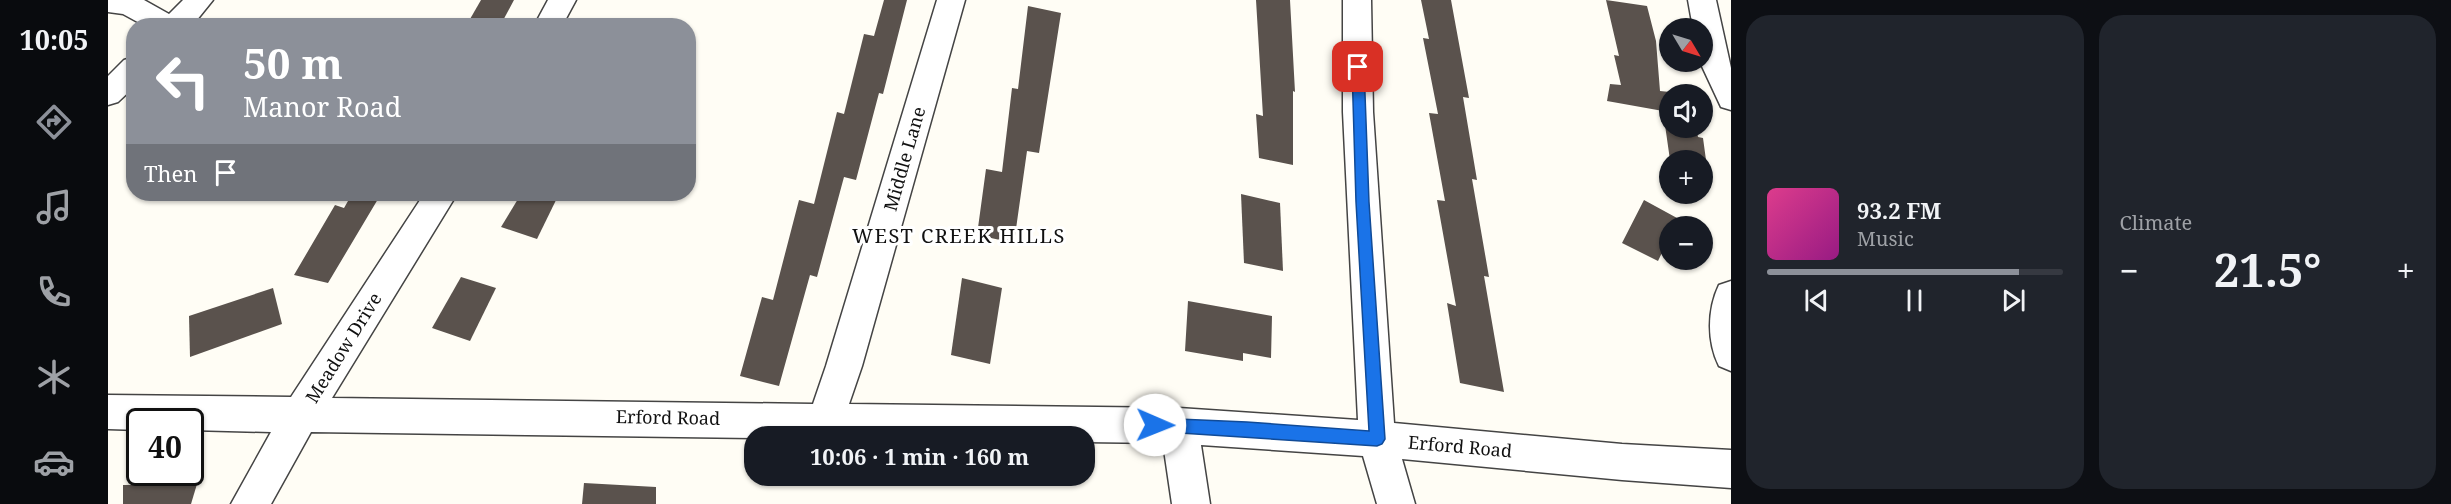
<!DOCTYPE html>
<html lang="en">
<head>
<meta charset="utf-8">
<style>
	body { margin:0; font-family:"Noto Serif",serif; background:#20242c; color:#f1f3f6; height:100vh; display:flex; flex-direction:column; font-size:22px; white-space:nowrap }
	* { box-sizing:border-box; margin:0 }
	p { font-size:20px; color:#9ea1a6 }
	.icon { flex:none; width:33px; height:33px; fill:none; stroke:currentColor; stroke-width:2; stroke-linecap:round; stroke-linejoin:round }
	.map { position:relative; flex:1; overflow:hidden }
	.side { display:flex; flex-direction:column; gap:15px; padding:15px; background:#0d0f14; width:720px }
	.side>* { flex:none }
	.guide { position:absolute; left:18px; top:18px; width:570px; height:183px; border-radius:24px; box-shadow:0 2px 4px #0004; background:#8c9099; color:#fff; overflow:hidden }
	.needle { width:39px; rotate:128deg }
	.fabs { position:absolute; left:1551px; top:18px; display:grid; gap:12px }
	.fabs a { display:grid; place-items:center; width:54px; height:54px; border-radius:50%; background:#171b24; box-shadow:0 2px 4px #0004; font-size:30px }
	.speed { position:absolute; left:18px; top:408px; display:flex; gap:12px; font-size:30px; font-weight:700; text-align:center }
	.speed>* { display:grid; place-content:center; width:78px; height:78px; border-radius:50%; background:#171b24; box-shadow:0 2px 4px #0004; line-height:1 }
	.speed .limit { border:3px solid #111; border-radius:9px; background:#fff; color:#111 }
	.pin { position:absolute; display:grid; place-items:center; width:51px; height:51px; color:#fff; margin:-26px; border-radius:12px; box-shadow:0 3px 9px #0006 }
	.me { position:absolute; width:66px; margin:-33px; rotate:91deg; stroke-linejoin:round; filter:drop-shadow(0 0 4px #0008) }
	.turn { display:flex; align-items:center; gap:21px; height:126px; padding:0 18px; font-size:27px }
	.turn .icon { width:78px; height:78px; stroke-width:2.5 }
	.turn b { display:block; font-size:42px; line-height:51px }
	.then { display:flex; align-items:center; height:57px; padding:0 18px; background:#0003; gap:12px; font-size:22px }
	.big { font-size:45px; font-weight:700; line-height:1.1 }
	.side .widget { flex:1; display:flex; flex-direction:column; justify-content:center; gap:9px; min-width:0; padding:0 21px; border-radius:24px; background:#20242c }
	.song { display:flex; align-items:center; gap:18px }
	.cover { width:72px; height:72px; border-radius:9px; background:linear-gradient(135deg,hsl(330 70% 55%),hsl(310 70% 35%)) }
	.played { height:6px; border-radius:3px; background:linear-gradient(90deg,#8c9099 85%,#363941 85%) }
	.keys { display:flex; justify-content:space-around; direction:ltr }
	.heat { display:flex; justify-content:space-between; align-items:center; font-size:33px; direction:ltr }
	.side .tiles { flex:1; display:grid; gap:15px; grid-template-columns:repeat(2,1fr) }
	.trip { position:absolute; left:636px; top:426px; width:351px; height:60px; border-radius:24px; background:#171b24; box-shadow:0 2px 4px #0004; font-weight:700; line-height:60px; text-align:center }
	main { display:flex; flex:1; min-height:0 }
	.menu { display:flex; flex-direction:column; width:108px; justify-content:space-around; align-items:center; background:#090b0e; color:#9ea1a6 }
	.menu .icon { width:42px; height:42px }
	.menu .current { color:#8c9099 }
	.menu b { font-size:27px; color:#f1f3f6 }
	.map>svg:first-child { display:block }
</style>
</head>
<body>
<main>
<nav class="menu">
<b>10:05</b>
<svg class="icon current" aria-label="directions" viewBox="0 0 24 24"><path d="M12 3l9 9-9 9-9-9zM9 14v-3h6M13 9l2 2-2 2"/></svg>
<svg class="icon" aria-label="music" viewBox="0 0 24 24"><path d="M9 18V5l10-2v13"/><circle cx="6" cy="18" r="3"/><circle cx="16" cy="16" r="3"/></svg>
<svg class="icon" aria-label="phone" viewBox="0 0 24 24"><path d="M5 4h4l2 5-3 2q2 4 5 5l2-3 5 2v4C11 20 4 13 5 4z"/></svg>
<svg class="icon" aria-label="climate" viewBox="0 0 24 24"><path d="M12 3v18M4 7l16 10M4 17L20 7"/></svg>
<svg class="icon" aria-label="car" viewBox="0 0 24 24"><path d="M5 17H2v-5l4-1 3-4h7l3 4 3 1v5h-3M9 17h6M6 11h13"/><circle cx="7" cy="17" r="2"/><circle cx="17" cy="17" r="2"/></svg>
</nav>
<div class="map">
<svg width="1623" height="504" viewBox="0 0 1623 504">
	<rect width="100%" height="100%" fill="#fffdf5"/>
	<g fill="#5a524d">
		<path d="M373,0h33l-14,26h-34z"/>
		<path d="M776,0h23l-24,94 -4,-1 -23,87 -12,-3 -27,100 -7,-2 -31,111 -39,-10 22,-79 11,3 26,-100 15,4 23,-92 7,2 20,-80 10,2z"/>
		<path d="M1148,0h34l5,92 -2,-1v74l-34,-7 -3,-44 7,2z"/>
		<path d="M1313,0h30l18,98 -6,-1 14,83 -5,-1 17,98 -5,-1 20,116 -44,-9 -13,-80 9,3 -19,-106 8,1 -16,-88 9,1 -15,-76 6,1z"/>
		<path d="M1498,0l41,6 9,35 4,50 30,3h-20v34h26l2,9 5,1 3,22h-36l-7,-49 -56,-10 3,-17 11,1 -7,-30 5,1z"/>
		<path d="M920,6l33,7 -22,140 -12,-2 -13,92 -37,-8 9,-66 16,3 10,-84 6,1z"/>
		<path d="M244,194h29l-53,89 -34,-8 41,-70 9,3z"/>
		<path d="M413,194h38l-22,45 -36,-12z"/>
		<path d="M1133,194l39,9 3,68 -39,-8z"/>
		<path d="M1536,200l33,18 -3,8h-4v10l-12,25 -36,-18z"/>
		<path d="M353,277l35,11 -26,53 -38,-13z"/>
		<path d="M854,278l40,10 -12,76 -39,-9z"/>
		<path d="M165,288l9,36 -92,33 -1,-41z"/>
		<path d="M1080,301l84,15 -1,42 -28,-5v8l-58,-10z"/>
		<path d="M476,483l72,4v17h-74z"/>
		<path d="M89,484l-6,20h-68v-19z"/>
	</g>
	<g fill="none" stroke-linecap="round" stroke-linejoin="round">
		<g stroke="#444" stroke-width="3">
			<g id="minor">
				<path d="M0,0h36l25,14 14,-14h30l-21,26h-47l-22,-12 -15,-2z"/>
				<path d="M440,0h28l-14,26h-28z"/>
				<path d="M829,0h28l-103,366 -13,38 330,4 179,12 -15,-308v-112h28l2,112 21,311 228,21 109,6v38l-109,-8 -220,-21 13,45h-38l-14,-48 -162,-11 9,59h-38l-9,-61 -79,-1v-6l-330,2 -443,-6 -40,72h-40l40,-72 -81,-2v-8h-50v8l-32,-1v-34l183,2 133,-203h33l-125,204 481,6 13,-38z"/>
				<path d="M1580,0h28l15,68v42l-10,-3 -21,-45h2v-34h-9z"/>
				<path d="M26,57v30l-16,15 -10,3v-29l16,-16z"/>
				<path d="M1623,281v90l-12,-5c-12,-24 -12,-56 0,-81z"/>
			</g>
		</g>
		<use href="#minor" fill="#fff" fill-rule="evenodd"/>
	</g>
	<path fill="#1a73e8" stroke="#114b97" stroke-width="1.5" d="M1250,62l6,5 5,135 16,237 -3,5 -5,2 -227,-15 -2,-6 2,-5 5,-2 92,4 122,9 -13,-229 -4,-135z"/>
	<g text-anchor="middle" stroke-width="6" stroke-linejoin="round" paint-order="stroke">
		<g font-size="18" fill="#111" stroke="#fff">
			<text transform="translate(797 159) rotate(-74)" y="6">Middle Lane</text>
			<text transform="translate(236 348) rotate(-58)" y="6">Meadow Drive</text>
			<text transform="translate(560 418) rotate(1)" y="6">Erford Road</text>
			<text transform="translate(1352 447) rotate(5)" y="6">Erford Road</text>
		</g>
		<g font-size="20" letter-spacing="1.5" fill="#111" stroke="#fff">
			<text x="851" y="243">WEST CREEK HILLS</text>
		</g>
	</g>
</svg>
<div class="fabs">
<a><svg class="needle" viewBox="-14 -14 28 28"><path d="M0-13l5 13h-10z" fill="#e53935"/><path d="M0 13l5-13h-10z" fill="#9ea1a6"/></svg></a>
<a><svg class="icon" aria-label="sound" viewBox="0 0 24 24"><path d="M4 9h4l5-4v14l-5-4H4zM17 9q2 3 0 6"/></svg></a>
<a>+</a>
<a>−</a>
</div>
<div class="speed"><div class="limit">40</div></div>
<div class="pin" style="left:1250px;top:67px;background:#d93025"><svg class="icon" aria-label="arrive" viewBox="0 0 24 24"><path d="M6 21V4h12l-3 4 3 4H6"/></svg></div>
<svg class="me" style="left:1047px;top:425px" viewBox="-20 -20 40 40"><circle r="19" fill="#fff"/><path d="M0-13L10 11 0 6-10 11z" fill="#1a73e8"/></svg>
<div class="trip">10:06 · 1 min · 160 m</div>
<div class="guide">
<div class="turn"><svg class="icon" aria-label="left" viewBox="0 0 24 24"><path d="M17 20v-9H6M10 6l-5 5 5 5"/></svg><div><b>50 m</b>Manor Road</div></div>
<div class="then">Then<svg class="icon" aria-label="arrive" viewBox="0 0 24 24"><path d="M6 21V4h12l-3 4 3 4H6"/></svg></div>
</div>
</div>
<section class="side">
<div class="tiles">
<div class="widget">
<div class="song"><i class="cover"></i><div><b>93.2 FM</b><p>Music</p></div></div>
<div class="played"></div>
<div class="keys"><svg class="icon" aria-label="previous" viewBox="0 0 24 24"><path d="M18 5L8 12l10 7zM5 5v14"/></svg><svg class="icon" aria-label="pause" viewBox="0 0 24 24"><path d="M8 5v14M16 5v14"/></svg><svg class="icon" aria-label="next" viewBox="0 0 24 24"><path d="M6 5l10 7-10 7zM19 5v14"/></svg></div>
</div>
<div class="widget"><p>Climate</p>
<div class="heat"><a>−</a><b class="big">21.5°</b><a>+</a></div>
</div>
</div>
</section>
</main>
</body>
</html>
